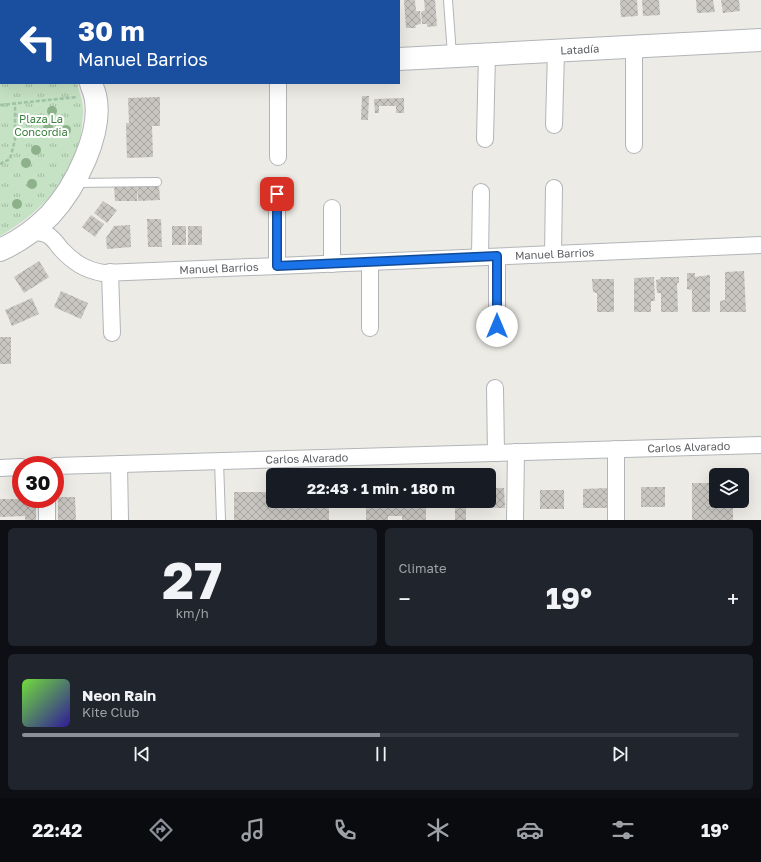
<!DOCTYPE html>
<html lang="en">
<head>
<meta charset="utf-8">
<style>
	body { margin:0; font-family:"Golos Text",sans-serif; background:#20242c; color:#f1f3f6; height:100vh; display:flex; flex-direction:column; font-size:15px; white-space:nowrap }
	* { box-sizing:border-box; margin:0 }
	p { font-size:13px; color:#9ea1a6 }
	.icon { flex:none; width:22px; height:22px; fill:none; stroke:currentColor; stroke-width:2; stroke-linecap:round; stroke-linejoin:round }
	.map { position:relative; height:520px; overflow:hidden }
	.details { display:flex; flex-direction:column; gap:8px; padding:8px; background:#0d0f14; flex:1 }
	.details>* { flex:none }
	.banner { position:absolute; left:0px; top:0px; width:400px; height:84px; box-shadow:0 4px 16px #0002; background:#1a4fa0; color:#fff; overflow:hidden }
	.controls { position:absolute; left:709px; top:468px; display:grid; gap:8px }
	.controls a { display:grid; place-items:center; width:40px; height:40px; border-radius:6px; background:#171b24; box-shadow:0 4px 16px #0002; font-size:20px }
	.speed { position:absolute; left:12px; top:456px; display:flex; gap:8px; font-size:20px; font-weight:700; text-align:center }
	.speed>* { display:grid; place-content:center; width:52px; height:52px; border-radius:50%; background:#171b24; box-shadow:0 4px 16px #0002; line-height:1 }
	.speed .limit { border:6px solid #d22; background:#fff; color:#111 }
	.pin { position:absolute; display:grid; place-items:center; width:34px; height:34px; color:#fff; margin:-17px; border-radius:8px; box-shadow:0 2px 6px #0006 }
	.me { position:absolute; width:44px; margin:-22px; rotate:0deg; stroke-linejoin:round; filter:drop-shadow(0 0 3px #0008) }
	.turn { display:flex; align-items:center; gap:14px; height:84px; padding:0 12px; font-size:18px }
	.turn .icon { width:52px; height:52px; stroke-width:2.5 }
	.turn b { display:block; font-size:28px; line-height:34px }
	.big { font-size:30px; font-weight:700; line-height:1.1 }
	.details .card { flex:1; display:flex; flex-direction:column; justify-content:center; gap:6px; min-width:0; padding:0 14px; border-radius:6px; background:#20242c }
	.details .dial { align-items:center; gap:0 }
	.dial b { font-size:52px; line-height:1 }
	.song { display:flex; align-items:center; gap:12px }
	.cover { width:48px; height:48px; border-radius:6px; background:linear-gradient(135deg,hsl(100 70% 55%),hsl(250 70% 35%)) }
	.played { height:4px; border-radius:2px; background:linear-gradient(90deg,#8c9099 50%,#363941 50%) }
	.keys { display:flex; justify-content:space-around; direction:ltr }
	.heat { display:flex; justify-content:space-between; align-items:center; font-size:22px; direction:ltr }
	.details .tiles { flex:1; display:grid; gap:8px; grid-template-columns:1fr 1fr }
	.card:last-child { grid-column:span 2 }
	.trip { position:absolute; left:266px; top:468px; width:230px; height:40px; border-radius:6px; background:#171b24; box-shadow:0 4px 16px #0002; font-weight:700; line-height:40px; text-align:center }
	.menu { display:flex; height:64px; justify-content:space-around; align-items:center; background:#090b0e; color:#9ea1a6 }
	.menu .icon { width:28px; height:28px }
	.menu .active { color:#8c9099 }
	.menu b { font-size:18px; color:#f1f3f6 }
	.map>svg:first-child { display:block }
</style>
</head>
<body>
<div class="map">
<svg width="761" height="520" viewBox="0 0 761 520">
	<defs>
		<pattern id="grass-tufts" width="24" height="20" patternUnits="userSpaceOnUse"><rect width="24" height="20" fill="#c5e2c4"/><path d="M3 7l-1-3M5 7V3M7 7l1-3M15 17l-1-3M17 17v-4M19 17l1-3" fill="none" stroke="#a3bba3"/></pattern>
		<pattern id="building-cross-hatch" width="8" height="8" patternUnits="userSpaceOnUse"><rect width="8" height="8" fill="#c9c6c2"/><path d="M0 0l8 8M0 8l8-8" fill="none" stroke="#a6a4a1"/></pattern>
	</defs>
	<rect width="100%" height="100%" fill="#edebe5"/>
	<path fill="url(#grass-tufts)" d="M0,48h1v35h76c2,8 5,16 6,24 1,6 -1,12 -1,18 -4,52 -40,86 -82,111z"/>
	<g fill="url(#building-cross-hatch)">
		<path d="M404,0h11l1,11h4l1,13 -6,1 1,3h-10z"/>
		<path d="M424,0h11l2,26 -10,1v-3h-5l-1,-12 4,-2z"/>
		<path d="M620,0h17l1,16 -17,1z"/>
		<path d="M642,0h17l1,15 -17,1z"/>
		<path d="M696,0h17l2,12 -18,1z"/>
		<path d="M721,0h18l1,11 -17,2z"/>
		<path d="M362,96h7l-1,24h-7z"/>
		<path d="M160,97v29h-8l1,31 -26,1 -1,-35h3l-1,-25z"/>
		<path d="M404,98v15h-8v-7h-17v7h-4l-1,-14z"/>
		<path d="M137,185h22l1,15 -22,1z"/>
		<path d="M137,185v16h-22l-1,-15z"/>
		<path d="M103,201l14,9 -10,13 -13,-10z"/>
		<path d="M91,215l13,9 -9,13 -13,-10z"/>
		<path d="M147,219h14l1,28h-14z"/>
		<path d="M130,225l1,22 -24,2 -1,-11 8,-12z"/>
		<rect x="172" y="226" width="14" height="19"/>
		<rect x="188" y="226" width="14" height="19"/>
		<path d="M39,261l10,16 -25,16 -10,-16z"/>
		<path d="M744,271l2,41h-26v-11l5,-1v-28z"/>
		<path d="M687,273h8v4l15,-2v37h-18v-22l-5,-1z"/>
		<path d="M654,277l1,24h-4v11h-17v-34z"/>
		<path d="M661,277h18v6h-2l1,29h-17v-19h-4l-1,-13 4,-1z"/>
		<path d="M592,279h22v33h-17v-19l-4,-1z"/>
		<path d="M61,291l27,12 -7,16 -27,-12z"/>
		<path d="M32,298l7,16 -27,12 -7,-16z"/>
		<rect x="0" y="337" width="11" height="27"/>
		<path d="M692,483h24v18h17v19h-41z"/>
		<rect x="641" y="487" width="24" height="20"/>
		<path d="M489,488h15l1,20h-24v-7h8z"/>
		<path d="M607,488v20h-24v-19z"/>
		<rect x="540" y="490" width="24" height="19"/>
		<path d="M234,492h39v9h56v19h-95z"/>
		<path d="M58,497h17l1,23h-18z"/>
		<path d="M0,499h36v21h-11v-4l-25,1z"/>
		<path d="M366,501h60v19h-24v-4h-14v4h-22z"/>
		<rect x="455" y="501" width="11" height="19"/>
	</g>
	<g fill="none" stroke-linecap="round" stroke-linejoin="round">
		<g stroke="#b2b5b8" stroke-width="10">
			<g id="lane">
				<path d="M448,0l4,55"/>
				<path d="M76,183l81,-1"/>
				<path d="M219,461l2,59"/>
			</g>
		</g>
		<g stroke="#b2b5b8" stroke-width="18">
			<g id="street">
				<path d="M634,47v98"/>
				<path d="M554,125l2,-74"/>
				<path d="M485,139l2,-85"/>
				<path d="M278,157v-74"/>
				<path d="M277,194v72"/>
				<path id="s1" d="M30,232c7,0 12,0 18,3 5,3 9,9 13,14 12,13 24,21 42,24l174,-7 484,-21"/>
				<path d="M553,254l1,-66"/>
				<path d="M480,257l1,-65"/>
				<path d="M497,257v69"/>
				<path d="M370,262v66"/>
				<path d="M332,264v-56"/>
				<path d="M110,272l2,61"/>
				<path d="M495,388l1,65"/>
				<path d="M616,449v71"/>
				<path d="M119,464l1,56"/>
				<path id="s2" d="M55,466l706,-21"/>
				<path d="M0,468l21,-1"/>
				<path d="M47,520v-21"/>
				<path d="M515,520l1,-68"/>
			</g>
		</g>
		<g stroke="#b1b4b8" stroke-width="24">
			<g id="secondary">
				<path d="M0,34h1"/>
				<path id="s3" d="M399,59l362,-19"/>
				<path d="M0,250c18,-8 36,-21 50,-35 25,-27 54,-83 45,-120 -1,-4 -3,-8 -4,-12"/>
			</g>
		</g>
		<g stroke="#9ec3a7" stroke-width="2.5" stroke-dasharray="4 2" stroke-linecap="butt">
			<path d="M0,105l77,-8"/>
			<path d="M0,164l10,-5 5,-19v-36"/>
		</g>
		<use href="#lane" stroke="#fff" stroke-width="8"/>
		<use href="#street" stroke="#fff" stroke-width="16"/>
		<use href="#secondary" stroke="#fff" stroke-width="22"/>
	</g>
	<g fill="#8db18a">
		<circle cx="52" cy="111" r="5"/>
		<circle cx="48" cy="128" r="5"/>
		<circle cx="66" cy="130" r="5"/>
		<circle cx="36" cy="150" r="5"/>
		<circle cx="26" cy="163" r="5"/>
		<circle cx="32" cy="184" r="5"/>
		<circle cx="17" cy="204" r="5"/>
	</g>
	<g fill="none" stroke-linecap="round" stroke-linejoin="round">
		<g stroke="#114b97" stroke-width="10">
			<path id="route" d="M277,194v72l220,-10v70"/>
		</g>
		<use href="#route" stroke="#1a73e8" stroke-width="7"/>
	</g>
	<g text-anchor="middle" stroke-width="4" stroke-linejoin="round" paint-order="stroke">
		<g font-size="11" fill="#5d6064" stroke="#fff">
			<text dy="4" stroke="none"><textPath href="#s3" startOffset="181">Latadía</textPath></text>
			<text dy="4" stroke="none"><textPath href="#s1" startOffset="539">Manuel Barrios</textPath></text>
			<text dy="4" stroke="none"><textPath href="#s1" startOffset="203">Manuel Barrios</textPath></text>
			<text dy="4" stroke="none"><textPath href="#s2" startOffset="634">Carlos Alvarado</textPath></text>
			<text dy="4" stroke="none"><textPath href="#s2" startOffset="252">Carlos Alvarado</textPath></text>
		</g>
		<g font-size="11" fill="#3e8140" stroke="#fff">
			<text x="41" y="123">Plaza La<tspan x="41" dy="13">Concordia</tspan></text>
		</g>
	</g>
</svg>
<div class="controls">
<a><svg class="icon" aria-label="layers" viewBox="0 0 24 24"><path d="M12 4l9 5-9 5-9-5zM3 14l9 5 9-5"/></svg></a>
</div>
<div class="speed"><div class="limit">30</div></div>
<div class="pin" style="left:277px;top:194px;background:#d93025"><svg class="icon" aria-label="arrive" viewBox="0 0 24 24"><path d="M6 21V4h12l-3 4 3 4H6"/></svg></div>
<svg class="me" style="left:497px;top:326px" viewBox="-20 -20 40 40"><circle r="19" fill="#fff"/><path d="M0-13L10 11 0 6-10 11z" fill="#1a73e8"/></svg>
<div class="trip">22:43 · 1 min · 180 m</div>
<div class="banner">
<div class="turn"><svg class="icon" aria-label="left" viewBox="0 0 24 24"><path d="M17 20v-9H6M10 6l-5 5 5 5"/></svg><div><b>30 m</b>Manuel Barrios</div></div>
</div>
</div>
<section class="details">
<div class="tiles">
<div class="card dial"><b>27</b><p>km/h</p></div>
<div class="card"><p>Climate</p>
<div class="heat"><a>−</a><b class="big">19°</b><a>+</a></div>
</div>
<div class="card">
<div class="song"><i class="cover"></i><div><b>Neon Rain</b><p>Kite Club</p></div></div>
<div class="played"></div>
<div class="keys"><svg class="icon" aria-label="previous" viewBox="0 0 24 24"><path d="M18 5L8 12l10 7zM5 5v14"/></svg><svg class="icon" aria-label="pause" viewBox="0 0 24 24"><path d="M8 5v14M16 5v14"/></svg><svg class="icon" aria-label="next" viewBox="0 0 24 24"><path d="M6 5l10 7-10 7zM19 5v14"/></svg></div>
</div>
</div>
</section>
<nav class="menu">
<b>22:42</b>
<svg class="icon active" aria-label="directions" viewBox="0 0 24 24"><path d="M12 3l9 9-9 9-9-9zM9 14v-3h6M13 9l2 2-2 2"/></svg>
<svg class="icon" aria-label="music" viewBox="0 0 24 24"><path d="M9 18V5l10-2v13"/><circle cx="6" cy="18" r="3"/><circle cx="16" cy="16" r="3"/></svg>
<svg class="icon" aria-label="phone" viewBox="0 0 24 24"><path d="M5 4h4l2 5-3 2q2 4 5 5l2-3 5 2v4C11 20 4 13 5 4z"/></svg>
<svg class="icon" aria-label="climate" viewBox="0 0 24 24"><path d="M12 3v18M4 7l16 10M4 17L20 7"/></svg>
<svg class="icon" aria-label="car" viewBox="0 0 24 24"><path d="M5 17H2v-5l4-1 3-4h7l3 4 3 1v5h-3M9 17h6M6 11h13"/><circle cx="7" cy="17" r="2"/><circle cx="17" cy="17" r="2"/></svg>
<svg class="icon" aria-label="filters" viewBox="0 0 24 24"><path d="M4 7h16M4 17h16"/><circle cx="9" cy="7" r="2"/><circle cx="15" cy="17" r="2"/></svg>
<b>19°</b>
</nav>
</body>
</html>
